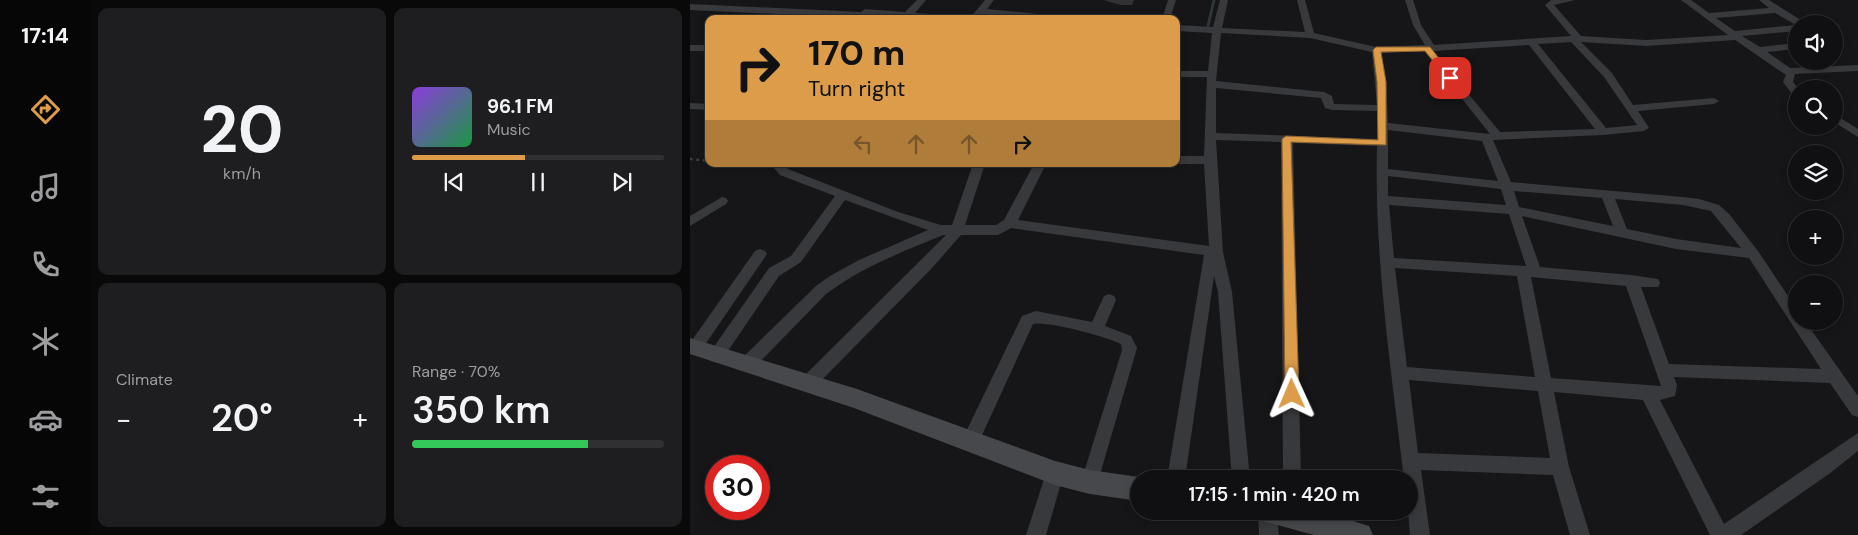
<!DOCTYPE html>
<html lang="en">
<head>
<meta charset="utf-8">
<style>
	body { margin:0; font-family:"DM Sans",sans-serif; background:#1e1e20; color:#f1f3f6; height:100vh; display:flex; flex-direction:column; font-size:19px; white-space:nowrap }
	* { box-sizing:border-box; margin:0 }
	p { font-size:16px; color:#9c9d9f }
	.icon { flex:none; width:28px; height:28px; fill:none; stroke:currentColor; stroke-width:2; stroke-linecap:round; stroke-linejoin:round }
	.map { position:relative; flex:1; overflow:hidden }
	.drawer { display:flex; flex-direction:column; gap:8px; padding:8px; background:#09090a; width:600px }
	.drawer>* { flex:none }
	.hud { position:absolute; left:15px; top:15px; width:475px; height:152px; border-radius:10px; box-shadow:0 2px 8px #0003,0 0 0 1px #303032; background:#dc9c49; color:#111; overflow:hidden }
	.controls { position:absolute; left:1098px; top:15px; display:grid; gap:10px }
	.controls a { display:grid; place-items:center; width:55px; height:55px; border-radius:50%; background:#101012; box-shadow:0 2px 8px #0003,0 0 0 1px #303032; font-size:25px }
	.speed { position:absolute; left:15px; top:455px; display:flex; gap:10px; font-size:25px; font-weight:700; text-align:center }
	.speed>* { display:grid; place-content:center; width:65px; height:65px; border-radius:50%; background:#101012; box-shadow:0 2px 8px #0003,0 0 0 1px #303032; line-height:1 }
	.speed .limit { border:8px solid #d22; background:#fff; color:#111 }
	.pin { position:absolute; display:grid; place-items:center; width:42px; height:42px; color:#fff; margin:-21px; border-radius:10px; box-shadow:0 2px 8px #0006 }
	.me { position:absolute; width:55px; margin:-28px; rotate:359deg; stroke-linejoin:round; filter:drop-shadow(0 0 4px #0008) }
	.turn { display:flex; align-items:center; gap:18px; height:105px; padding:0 20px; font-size:22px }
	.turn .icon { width:65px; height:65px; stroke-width:2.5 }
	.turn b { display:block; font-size:35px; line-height:42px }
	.lanes { display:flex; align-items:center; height:48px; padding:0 20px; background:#0003; justify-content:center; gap:25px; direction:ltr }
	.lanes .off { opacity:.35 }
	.big { font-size:38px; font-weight:600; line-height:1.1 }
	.drawer .tile { flex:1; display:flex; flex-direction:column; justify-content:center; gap:8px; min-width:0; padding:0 18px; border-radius:10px; background:#1e1e20 }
	.drawer .dial { align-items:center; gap:0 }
	.dial b { font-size:65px; line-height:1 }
	.song { display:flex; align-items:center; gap:15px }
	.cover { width:60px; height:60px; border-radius:8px; background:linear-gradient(135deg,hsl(270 70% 55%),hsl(140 70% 35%)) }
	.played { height:5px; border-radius:2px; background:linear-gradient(90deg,#dc9c49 45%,#303032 45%) }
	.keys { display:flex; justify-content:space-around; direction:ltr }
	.heat { display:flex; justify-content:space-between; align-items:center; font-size:28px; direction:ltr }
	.charge { height:8px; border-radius:4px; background:linear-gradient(90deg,#34c759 70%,#303032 0) }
	.drawer .tiles { flex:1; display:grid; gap:8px; grid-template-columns:repeat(2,1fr) }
	.trip { position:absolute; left:440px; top:470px; width:288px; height:50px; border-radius:25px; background:#101012; box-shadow:0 2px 8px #0003,0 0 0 1px #303032; font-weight:600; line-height:50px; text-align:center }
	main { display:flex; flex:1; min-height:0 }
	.tabs { display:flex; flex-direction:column; width:90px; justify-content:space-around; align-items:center; background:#060607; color:#9c9d9f }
	.tabs .icon { width:35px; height:35px }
	.tabs .active { color:#dc9c49 }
	.tabs b { font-size:22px; color:#f1f3f6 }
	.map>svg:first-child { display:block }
</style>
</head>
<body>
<main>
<nav class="tabs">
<b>17:14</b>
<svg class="icon active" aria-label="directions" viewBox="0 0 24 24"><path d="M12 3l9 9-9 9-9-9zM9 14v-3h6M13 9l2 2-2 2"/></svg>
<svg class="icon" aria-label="music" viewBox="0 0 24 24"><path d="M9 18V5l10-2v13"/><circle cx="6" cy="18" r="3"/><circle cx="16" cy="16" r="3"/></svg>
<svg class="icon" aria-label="phone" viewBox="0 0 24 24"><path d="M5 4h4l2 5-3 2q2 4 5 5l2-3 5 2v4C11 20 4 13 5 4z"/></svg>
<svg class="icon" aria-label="climate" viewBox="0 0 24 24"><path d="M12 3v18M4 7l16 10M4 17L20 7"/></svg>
<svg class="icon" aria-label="car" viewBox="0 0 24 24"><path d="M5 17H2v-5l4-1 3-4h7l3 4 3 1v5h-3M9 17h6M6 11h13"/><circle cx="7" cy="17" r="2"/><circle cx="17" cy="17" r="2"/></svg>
<svg class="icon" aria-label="filters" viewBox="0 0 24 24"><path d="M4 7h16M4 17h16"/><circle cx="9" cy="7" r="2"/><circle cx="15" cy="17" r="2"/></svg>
</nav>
<section class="drawer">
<div class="tiles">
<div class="tile dial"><b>20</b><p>km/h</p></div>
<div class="tile">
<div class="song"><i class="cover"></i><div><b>96.1 FM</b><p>Music</p></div></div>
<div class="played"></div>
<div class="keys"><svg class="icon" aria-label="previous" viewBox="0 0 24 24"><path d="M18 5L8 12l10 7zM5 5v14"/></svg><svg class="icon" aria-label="pause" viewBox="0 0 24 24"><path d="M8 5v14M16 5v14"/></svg><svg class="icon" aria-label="next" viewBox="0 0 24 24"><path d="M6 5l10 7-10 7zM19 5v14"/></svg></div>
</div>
<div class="tile"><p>Climate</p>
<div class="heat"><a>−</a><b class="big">20°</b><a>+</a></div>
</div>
<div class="tile"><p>Range · 70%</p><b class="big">350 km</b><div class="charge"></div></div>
</div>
</section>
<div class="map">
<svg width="1168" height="535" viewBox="0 0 1168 535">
	<rect width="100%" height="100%" fill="#161618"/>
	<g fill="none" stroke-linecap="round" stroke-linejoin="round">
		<path stroke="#2e363a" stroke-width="3" d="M518,26l6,-26"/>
		<path stroke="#3e4043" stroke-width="2.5" stroke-dasharray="2.5 4" stroke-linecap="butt" d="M0,159l19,2"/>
		<g fill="#38393c" fill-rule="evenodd">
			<path d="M227,0h9l-11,13 46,3 4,3h-65l1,-2 -35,-2 -4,3 -172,-8v-6l171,8 4,-3 40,3z"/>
			<path d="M295,0h9l-7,9 72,7 4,3h-32l-49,-5 -4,5h-9z"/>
			<path d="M478,0h8l-6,19h-8z"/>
			<path d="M530,0h8l-6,28 83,4 -8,-32h8l9,33 62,14 49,-2 -12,-20 -8,-25h8l8,25 13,20 137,-9 -26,-31 6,-5h24l-21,5 27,31 65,4 82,-5 -47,-35h10l18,13 60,-5 -10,-8h10l35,22 1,2 -9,1 -21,-12 -59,5 19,13 61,-6v6l-54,5 18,11 36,-4v6l-29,3 23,16 68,-3v6l-63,3 -2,8 6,7h-3v6l-4,-1 -9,-12 3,-7 -51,-35 -89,6 -65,-4 31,31 21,32 81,-7 5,3 -5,3 -76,7 11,17 -5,3 -41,4 -110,5 18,42 172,15 16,2 20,6 10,9 29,37 38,57v13h9l53,75v21l-6,-2 -22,-32 -156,-6 3,8 -2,11 -15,4 64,124 134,-91v18l-29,23 -88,61h-31l-67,-135 -89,-8 15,75 21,68h-20l-17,-60 -132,-5 9,65h-20l-2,-24 1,-32h-5c-13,-111 -30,-222 -27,-333l-84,-3 8,336h-18l-2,-337 -65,-2 7,112 9,40 18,187h-18l-14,-187 -4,-16 -29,203h-18l37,-224 -193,-27 -13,7h-37l-29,33 -118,120 -6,2 -6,-2 -2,-5 2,-5 144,-143h-3c-41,17 -81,32 -117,59l-74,76 -6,2 -6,-2 -2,-5 2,-5 76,-74 14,-10 29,-16 69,-30 -83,-30 -44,62 -22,14 -58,85 -5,1 -5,-1 -3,-5 3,-5 58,-83 22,-12 44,-60 -55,-21 -6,-7 3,-4h13l-3,4 1,1 110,43 43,13h11l21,-61h12l-20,61h31l8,-5 30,-56h12l-28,56 191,26 -5,-82h-28v-8h28l3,-79h-31v-6h32l4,-38 -36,-2v-6l37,2zM531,33l89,5 62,14 5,53 -43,-1 -2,-8 -8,-4 -108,-11zM881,42l33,35 33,48 -31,3 -68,-84zM839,45l66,84 -95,3 -67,-81zM734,51l66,83 -102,-11 -2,-41 -5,-29zM526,88l105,10 4,10 7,2 45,1v28l-161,-6zM698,130l94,11 16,40 -110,-12zM698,176l113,13 5,16 -118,-9zM824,191l88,7 11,28 -94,-19zM925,199l68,6 28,6 30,37 -65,-9 -49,-10zM699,205l120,9 17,52 -132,-8zM832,216l154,33 73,9 72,111 -152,-5 -28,-77h17l2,-4 -2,-4 -27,-4 -91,-8zM705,268l122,8 18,101 -128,-10zM841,277l95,9 35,100 -110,-8zM719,380l129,11 12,67 -132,-5z"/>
			<rect x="0" y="45" width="19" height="6"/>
			<path d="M0,103l19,1v6l-19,-1z"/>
			<path d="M1144,114l24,15v8l-24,-15z"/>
			<path d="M32,197l4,1 2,3 -2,3 -36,22v-10z"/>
			<path d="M70,249l5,2 2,3 -2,3 -65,95 -5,2 -5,-1v-10l65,-92z"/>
			<path d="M419,294l5,2 2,4 -11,26 26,10 6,12 -41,140 -6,3 -6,-3 -3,-6 41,-132 -1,-6c-13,-7 -76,-24 -88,-20l-56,122 -6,2 -6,-2 -3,-6 60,-124 14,-5 56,11 12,-26z"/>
			<path d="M365,465l6,2 3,6 -18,62h-20l20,-62 3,-6z"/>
			<path d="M568,511h18l3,24h-20z"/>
		</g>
		<g fill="#46484c" fill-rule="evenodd">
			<path d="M0,338l167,51 198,72 35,9 49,7 4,2h-4v22l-49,-7 -35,-9 -201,-77 -164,-54z"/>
			<path d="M565,511h66l48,15 4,9h-59l-55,-15z"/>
		</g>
	</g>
	<path fill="#323236" d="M413,0h31l-2,5h-11z"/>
	<path fill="#dc9c49" stroke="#8f652f" d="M740,47l23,29v3h-5l-23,-28 -44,1 5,30v63l-95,-3 8,252 -2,4 -5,2 -5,-2 -2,-4 -3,-255 4,-3 92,4 -1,-58 -4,-32 3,-3z"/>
</svg>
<div class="controls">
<a><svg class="icon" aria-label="sound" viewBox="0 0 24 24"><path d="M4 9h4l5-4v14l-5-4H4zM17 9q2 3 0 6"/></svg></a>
<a><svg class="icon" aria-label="search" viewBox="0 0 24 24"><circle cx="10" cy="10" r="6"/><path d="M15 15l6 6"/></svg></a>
<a><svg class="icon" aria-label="layers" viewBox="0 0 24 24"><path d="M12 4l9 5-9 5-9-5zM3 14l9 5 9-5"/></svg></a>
<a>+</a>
<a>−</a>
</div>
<div class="speed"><div class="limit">30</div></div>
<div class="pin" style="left:760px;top:78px;background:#d93025"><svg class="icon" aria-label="arrive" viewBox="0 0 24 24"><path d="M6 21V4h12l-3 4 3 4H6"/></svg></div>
<svg class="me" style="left:602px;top:394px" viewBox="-20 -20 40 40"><path d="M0-17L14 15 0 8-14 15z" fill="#dc9c49" stroke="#fff" stroke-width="4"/></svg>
<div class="trip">17:15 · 1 min · 420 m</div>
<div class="hud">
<div class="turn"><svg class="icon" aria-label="right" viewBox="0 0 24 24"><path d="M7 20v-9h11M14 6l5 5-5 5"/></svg><div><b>170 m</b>Turn right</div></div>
<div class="lanes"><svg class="icon off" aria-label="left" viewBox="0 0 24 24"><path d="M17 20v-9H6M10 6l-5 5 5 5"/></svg><svg class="icon off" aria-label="ahead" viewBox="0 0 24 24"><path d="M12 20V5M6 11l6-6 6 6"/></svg><svg class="icon off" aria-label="ahead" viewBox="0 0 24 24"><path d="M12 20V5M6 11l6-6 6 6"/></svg><svg class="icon" aria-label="right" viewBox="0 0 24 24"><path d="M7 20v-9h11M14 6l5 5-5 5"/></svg></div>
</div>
</div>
</main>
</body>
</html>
